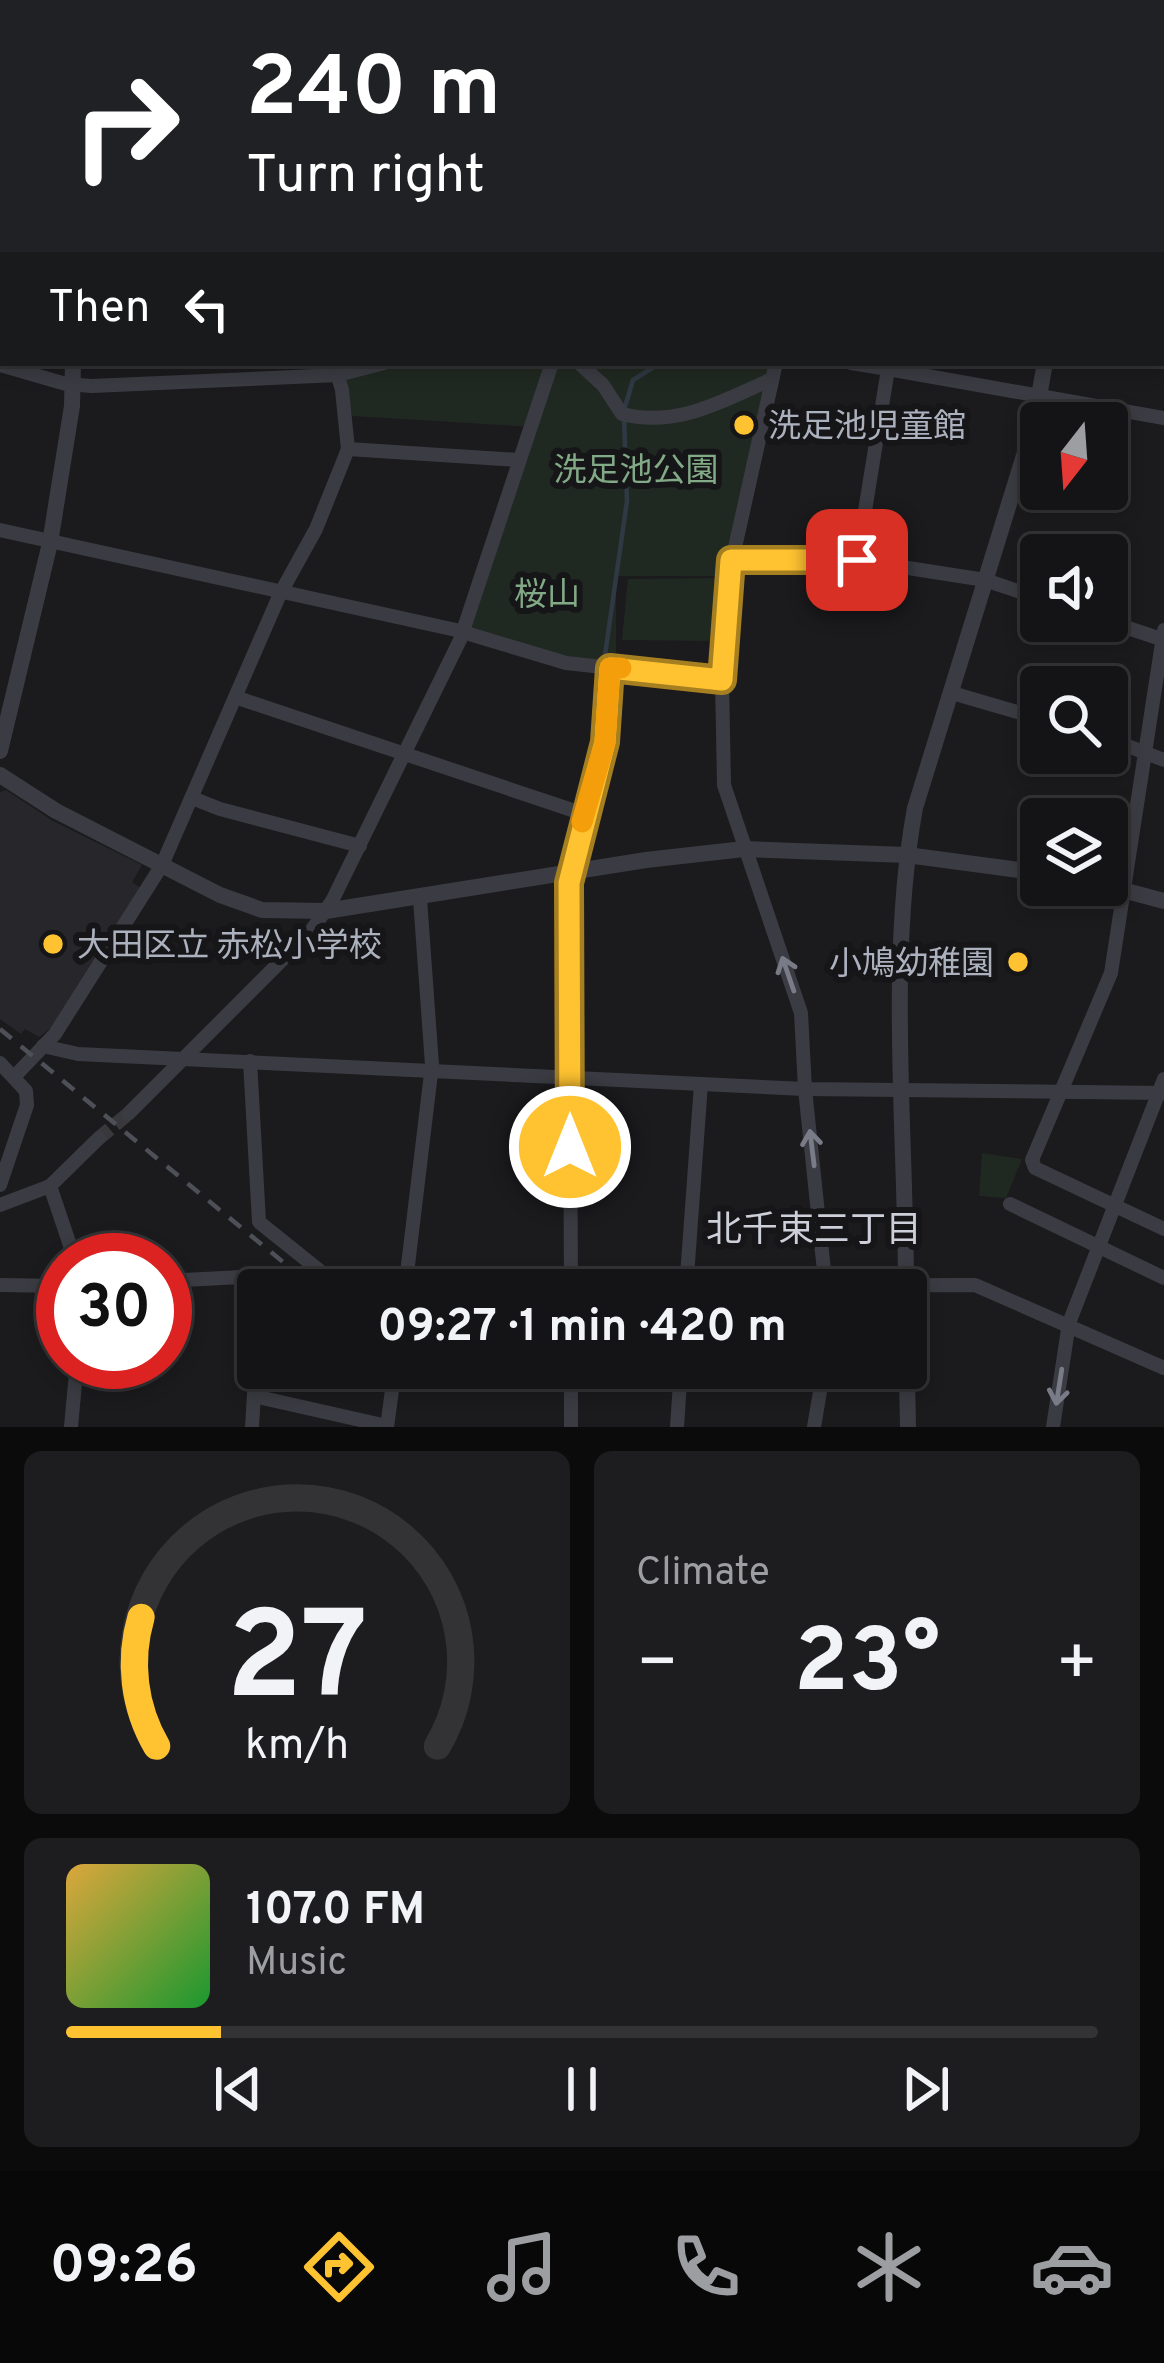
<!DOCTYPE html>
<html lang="en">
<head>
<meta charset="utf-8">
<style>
	body { margin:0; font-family:Overpass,"Noto Sans JP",sans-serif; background:#1d1d1f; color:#f1f3f6; height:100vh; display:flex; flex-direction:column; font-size:45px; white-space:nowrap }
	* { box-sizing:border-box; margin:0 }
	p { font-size:39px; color:#9d9ea1 }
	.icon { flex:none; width:66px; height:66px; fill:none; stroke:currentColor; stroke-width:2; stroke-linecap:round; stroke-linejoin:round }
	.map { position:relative; height:1427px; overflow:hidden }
	.panel { display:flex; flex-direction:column; gap:24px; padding:24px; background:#0b0b0c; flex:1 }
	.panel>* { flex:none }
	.top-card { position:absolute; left:0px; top:0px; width:1164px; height:366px; box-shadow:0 6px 18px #0003,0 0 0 3px #333335; background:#202124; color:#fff; overflow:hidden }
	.needle { width:78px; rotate:197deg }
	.fabs { position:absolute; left:1020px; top:402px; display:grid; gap:24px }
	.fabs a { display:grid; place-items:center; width:108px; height:108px; border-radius:12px; background:#141416; box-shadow:0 6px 18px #0003,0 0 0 3px #333335; font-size:60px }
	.speed { position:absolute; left:36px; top:1233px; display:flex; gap:24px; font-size:60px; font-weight:700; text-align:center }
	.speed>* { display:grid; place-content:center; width:156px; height:156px; border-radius:50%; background:#141416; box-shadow:0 6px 18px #0003,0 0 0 3px #333335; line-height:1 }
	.speed .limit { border:18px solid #d22; background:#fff; color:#111 }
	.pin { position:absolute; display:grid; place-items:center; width:102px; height:102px; color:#fff; margin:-51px; border-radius:24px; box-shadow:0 6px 18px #0006 }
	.me { position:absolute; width:132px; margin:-66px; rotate:0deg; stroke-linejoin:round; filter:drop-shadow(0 0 9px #0008) }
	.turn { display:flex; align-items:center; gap:42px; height:252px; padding:0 48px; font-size:54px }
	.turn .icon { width:156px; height:156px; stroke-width:2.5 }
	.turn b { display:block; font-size:84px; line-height:102px }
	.then { display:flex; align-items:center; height:114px; padding:0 48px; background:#0003; gap:24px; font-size:45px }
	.big { font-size:90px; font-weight:700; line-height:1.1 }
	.panel .tile { flex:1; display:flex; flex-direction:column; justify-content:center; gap:18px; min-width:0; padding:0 42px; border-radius:18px; background:#1d1d1f }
	.panel .dial { align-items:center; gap:0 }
	.dial svg { height:312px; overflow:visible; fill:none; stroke:#333335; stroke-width:7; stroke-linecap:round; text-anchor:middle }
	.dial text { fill:#f1f3f6; stroke:none }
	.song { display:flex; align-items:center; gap:36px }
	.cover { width:144px; height:144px; border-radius:18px; background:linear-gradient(135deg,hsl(40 70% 55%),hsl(130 70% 35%)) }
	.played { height:12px; border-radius:6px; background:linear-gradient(90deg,#ffc331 15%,#333335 15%) }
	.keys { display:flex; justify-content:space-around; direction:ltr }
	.heat { display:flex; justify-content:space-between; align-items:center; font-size:66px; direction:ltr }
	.panel .tiles { flex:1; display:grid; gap:24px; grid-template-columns:1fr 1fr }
	.tile:last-child { grid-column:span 2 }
	.trip { position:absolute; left:237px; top:1269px; width:690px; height:120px; border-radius:12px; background:#141416; box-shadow:0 6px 18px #0003,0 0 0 3px #333335; font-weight:700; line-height:120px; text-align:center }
	.menu { display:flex; height:192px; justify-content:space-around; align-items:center; background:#080809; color:#9d9ea1 }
	.menu .icon { width:84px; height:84px }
	.menu .active { color:#ffc331 }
	.menu b { font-size:54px; color:#f1f3f6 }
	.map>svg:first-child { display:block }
</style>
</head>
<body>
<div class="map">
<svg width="1164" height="1427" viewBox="0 0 1164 1427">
	<rect width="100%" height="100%" fill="#1b1a1d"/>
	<path fill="#27262a" d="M6,790l47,31 89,44 -10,17 9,6 -89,139 -13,10 -14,-8 -4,5 -21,-15v-227z"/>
	<g fill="#202921">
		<path d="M509,0h386v3h-388z"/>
		<path d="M341,363h430l-49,213h-106v90l-50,-5 -98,-33 65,-201 -181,-11 -7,-48z"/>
		<path d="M724,578l-5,63 -97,-1 6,-61z"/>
		<path d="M982,1153l40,6 -16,39 -27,-2z"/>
	</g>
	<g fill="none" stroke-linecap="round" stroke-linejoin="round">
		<g stroke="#2f3943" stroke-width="4.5">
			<path d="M625,407l8,-27 27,-17"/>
			<path d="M604,662l23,-161 -3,-83"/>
		</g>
		<path stroke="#38383d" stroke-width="14" stroke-dasharray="14 7" stroke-linecap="butt" d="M99,1138l29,-24"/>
		<g stroke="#3b3c43" stroke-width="14">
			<path d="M42,0l21,3"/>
			<path d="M901,0v3"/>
			<path d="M377,3v-3"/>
			<path d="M0,182h3"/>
			<path d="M1161,222l3,1"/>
			<path d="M579,363l24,22 19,29c55,14 100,-13 150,-35"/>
			<path d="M776,363l-48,216 -6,101 2,105 77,228 4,76 21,201"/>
			<path d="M851,363l37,6 1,-6"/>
			<path d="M0,365l66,19 26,2 246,-11 46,-12"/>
			<path d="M348,449l170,11"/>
			<path d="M0,530l456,100 110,33 156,17"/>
			<path d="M731,560h126l128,20 56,19"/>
			<path d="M857,560l31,-191 276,49"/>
			<path d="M1107,621l57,19"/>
			<path d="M1164,630l-53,343 -79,187 3,8 129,61"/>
			<path d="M952,693l89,26"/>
			<path d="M238,698l346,116"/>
			<path d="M1107,738l57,22"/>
			<path d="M192,798l28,11 140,37"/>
			<path d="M43,1046l35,8 727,35 359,4"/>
			<path d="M250,1061l9,161 76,61 76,3 564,-1 189,83"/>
			<path d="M0,1063l26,28 1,14 -27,80"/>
			<path d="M14,1077l41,-43 107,-169 118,-271 36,-65 32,-80 -6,-59 -8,-27"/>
			<path d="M128,1114l183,-183 21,-30 128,-261 92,-277"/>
			<path d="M50,1186l25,74"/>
			<path d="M1010,1204l154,74"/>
			<path d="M0,1205l50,-19 49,-48"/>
			<path d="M165,1281l96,-5 -1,14"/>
			<path d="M0,1285l63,1"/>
			<path d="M405,1290l27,-225 -12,-166"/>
			<path d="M571,1290l-2,-407 36,-141 5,-74"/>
			<path d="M686,1290l15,-206"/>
			<path d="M254,1396l133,30"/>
			<path d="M71,1427l6,-65"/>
			<path d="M252,1427l6,-100"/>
			<path d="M387,1427l8,-59"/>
			<path d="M571,1427v-59"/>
			<path d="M677,1427l4,-59"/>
			<path d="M814,1427l10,-59"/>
			<path d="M1053,1427l16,-104 95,-244"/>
		</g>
		<g stroke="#3b3c43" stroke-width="16">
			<path d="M0,0l3,15"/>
			<path d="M1117,3l1,-3"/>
			<path d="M0,751l50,-208 22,-137 1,-43"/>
			<path d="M0,775l56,36 164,84 42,15 64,1 320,-51 98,-11 163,6 134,18"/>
			<path d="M1104,885l60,16"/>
			<path d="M906,1290c0,-157 -19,-329 9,-482l119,-385 11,-60"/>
			<path d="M906,1329l2,98"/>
		</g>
		<path stroke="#4e5058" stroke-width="4.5" stroke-dasharray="15 12" stroke-linecap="butt" d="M0,1029l317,261"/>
	</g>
	<defs><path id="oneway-shaft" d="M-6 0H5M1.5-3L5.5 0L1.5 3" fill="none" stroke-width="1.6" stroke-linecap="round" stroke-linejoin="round" transform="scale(3)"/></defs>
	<g stroke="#797c87">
		<use href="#oneway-shaft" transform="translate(788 974) rotate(-109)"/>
		<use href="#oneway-shaft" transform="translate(812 1148) rotate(-97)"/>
		<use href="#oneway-shaft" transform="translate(1059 1387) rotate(99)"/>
	</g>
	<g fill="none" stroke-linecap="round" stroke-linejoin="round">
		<g stroke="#a67f20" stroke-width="30">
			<path id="route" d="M570,1147l-1,-264 36,-141 5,-74 112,12 9,-120h126"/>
		</g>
		<use href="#route" stroke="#ffc331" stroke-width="21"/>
		<path stroke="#f59e0b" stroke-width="21" d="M582,822l23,-80 5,-74h11"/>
	</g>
	<g fill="#ffc331" stroke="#161518" stroke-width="4.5">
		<circle cx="744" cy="425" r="12"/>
		<circle cx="53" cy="944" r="12"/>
		<circle cx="1018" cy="962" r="12"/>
	</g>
	<g text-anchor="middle" stroke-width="12" stroke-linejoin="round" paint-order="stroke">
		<g font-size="33" fill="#acb1be" stroke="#161518" text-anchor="start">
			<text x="768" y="437">洗足池児童館</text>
			<text x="77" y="956">大田区立 赤松小学校</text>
			<text x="994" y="974" text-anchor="end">小鳩幼稚園</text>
		</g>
		<g font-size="33" fill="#82aa86" stroke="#161518">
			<text x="636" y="481">洗足池公園</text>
			<text x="547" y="605">桜山</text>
		</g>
		<g font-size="36" fill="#ced0d9" stroke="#161518">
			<text x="814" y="1241">北千束三丁目</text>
		</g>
	</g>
</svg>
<div class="fabs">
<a><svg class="needle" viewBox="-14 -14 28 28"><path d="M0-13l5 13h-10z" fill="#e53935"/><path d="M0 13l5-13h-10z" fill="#9d9ea1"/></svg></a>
<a><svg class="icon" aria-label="sound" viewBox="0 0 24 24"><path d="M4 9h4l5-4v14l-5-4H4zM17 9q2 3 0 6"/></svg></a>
<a><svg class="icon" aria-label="search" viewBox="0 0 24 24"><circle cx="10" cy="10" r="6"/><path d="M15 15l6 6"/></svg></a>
<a><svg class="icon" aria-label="layers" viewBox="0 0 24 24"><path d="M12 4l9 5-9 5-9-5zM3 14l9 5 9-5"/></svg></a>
</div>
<div class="speed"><div class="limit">30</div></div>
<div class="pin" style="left:857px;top:560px;background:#d93025"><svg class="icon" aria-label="arrive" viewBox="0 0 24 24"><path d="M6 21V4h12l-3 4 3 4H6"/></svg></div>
<svg class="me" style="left:570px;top:1147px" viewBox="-20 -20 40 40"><circle r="17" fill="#ffc331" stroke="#fff" stroke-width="3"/><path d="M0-11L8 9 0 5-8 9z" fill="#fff"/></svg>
<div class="trip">09:27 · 1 min · 420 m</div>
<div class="top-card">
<div class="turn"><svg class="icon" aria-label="right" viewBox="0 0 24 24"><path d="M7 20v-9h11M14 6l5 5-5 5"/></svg><div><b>240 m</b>Turn right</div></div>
<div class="then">Then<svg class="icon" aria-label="left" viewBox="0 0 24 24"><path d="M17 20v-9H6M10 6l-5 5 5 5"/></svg></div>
</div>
</div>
<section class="panel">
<div class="tiles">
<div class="tile dial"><svg viewBox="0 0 100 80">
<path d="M14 69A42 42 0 1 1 86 69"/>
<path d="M14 69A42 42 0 0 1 10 36" stroke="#ffc331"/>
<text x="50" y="56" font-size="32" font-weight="700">27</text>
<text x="50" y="72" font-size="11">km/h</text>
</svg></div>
<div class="tile"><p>Climate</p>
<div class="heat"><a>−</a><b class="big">23°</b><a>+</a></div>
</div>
<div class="tile">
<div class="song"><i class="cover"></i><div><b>107.0 FM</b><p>Music</p></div></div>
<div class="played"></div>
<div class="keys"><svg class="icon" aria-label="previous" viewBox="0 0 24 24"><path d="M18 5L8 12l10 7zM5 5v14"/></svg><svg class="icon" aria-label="pause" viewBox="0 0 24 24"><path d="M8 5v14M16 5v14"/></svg><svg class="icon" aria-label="next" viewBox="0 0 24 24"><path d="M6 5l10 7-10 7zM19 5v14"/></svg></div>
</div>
</div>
</section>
<nav class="menu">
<b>09:26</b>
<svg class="icon active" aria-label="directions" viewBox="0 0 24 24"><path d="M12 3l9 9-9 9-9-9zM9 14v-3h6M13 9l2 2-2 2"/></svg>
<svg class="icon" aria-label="music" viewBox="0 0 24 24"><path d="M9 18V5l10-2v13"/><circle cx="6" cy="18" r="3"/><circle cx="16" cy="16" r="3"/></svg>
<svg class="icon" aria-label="phone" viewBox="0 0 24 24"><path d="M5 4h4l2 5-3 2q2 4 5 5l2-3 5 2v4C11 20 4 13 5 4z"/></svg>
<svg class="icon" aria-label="climate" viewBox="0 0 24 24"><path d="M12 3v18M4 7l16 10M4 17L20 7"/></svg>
<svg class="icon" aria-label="car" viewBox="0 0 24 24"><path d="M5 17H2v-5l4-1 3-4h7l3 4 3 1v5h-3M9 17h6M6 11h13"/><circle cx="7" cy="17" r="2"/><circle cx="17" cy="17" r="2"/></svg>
</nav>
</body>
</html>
